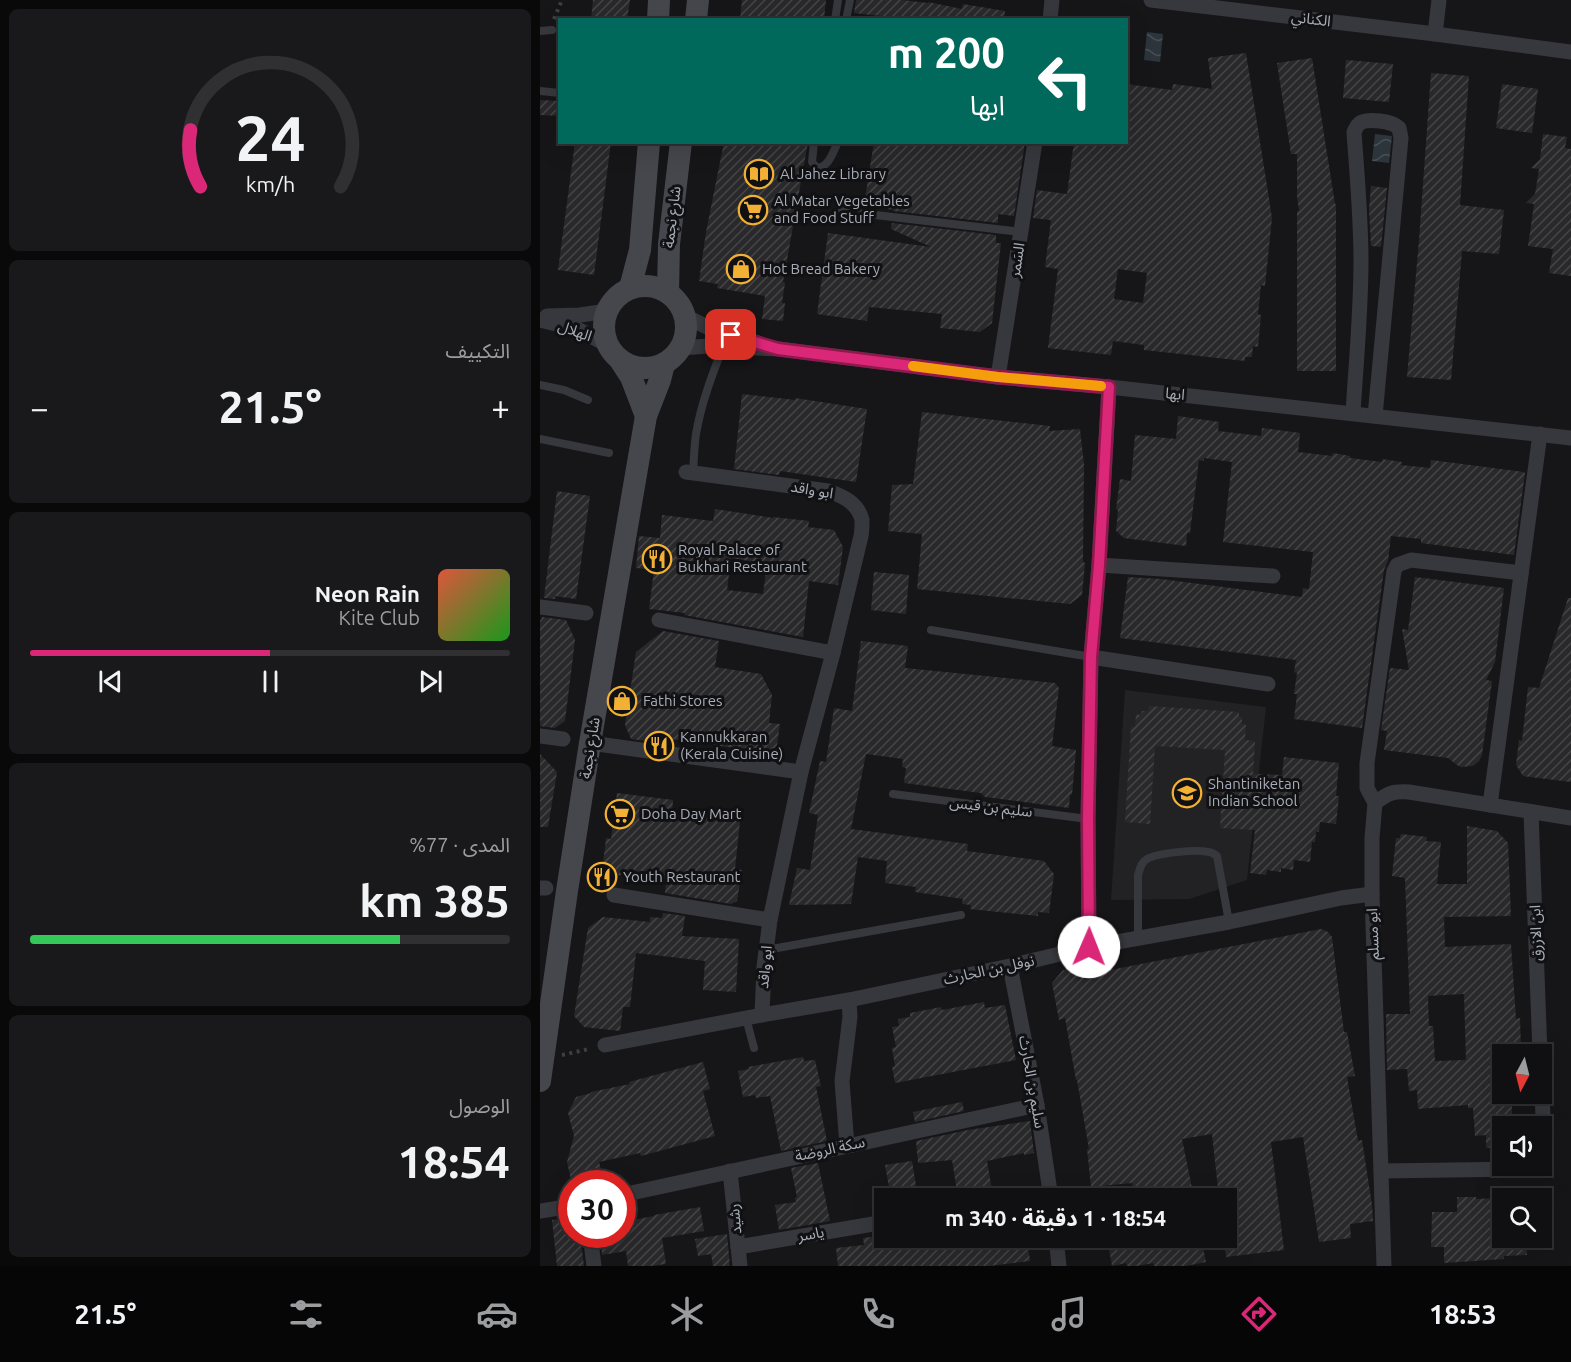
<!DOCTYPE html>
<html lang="ar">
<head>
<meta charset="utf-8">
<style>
	body { margin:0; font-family:Ubuntu,"Noto Sans Arabic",sans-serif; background:#19191b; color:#f1f3f6; direction:rtl; height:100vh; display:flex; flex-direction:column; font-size:22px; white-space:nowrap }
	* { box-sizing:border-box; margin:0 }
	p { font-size:20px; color:#9c9d9f }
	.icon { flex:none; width:33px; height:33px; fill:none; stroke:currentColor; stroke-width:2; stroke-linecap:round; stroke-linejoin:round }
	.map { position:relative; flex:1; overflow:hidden; direction:ltr }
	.sheet { display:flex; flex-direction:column; gap:9px; padding:9px; background:#09090a; width:540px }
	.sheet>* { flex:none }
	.top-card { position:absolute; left:18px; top:18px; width:570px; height:126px; border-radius:0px; box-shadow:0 6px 24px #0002,0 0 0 2px #303032; direction:rtl; background:#00695c; color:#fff; overflow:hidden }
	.needle { width:39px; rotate:187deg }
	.buttons { position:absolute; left:952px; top:1044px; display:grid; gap:12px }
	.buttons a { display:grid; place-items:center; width:60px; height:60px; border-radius:0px; background:#101012; box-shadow:0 6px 24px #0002,0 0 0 2px #303032; font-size:30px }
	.speed { position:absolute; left:18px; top:1170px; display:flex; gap:12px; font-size:30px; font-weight:700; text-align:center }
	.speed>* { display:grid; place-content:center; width:78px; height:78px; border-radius:50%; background:#101012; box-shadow:0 6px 24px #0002,0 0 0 2px #303032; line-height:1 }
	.speed .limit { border:9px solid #d22; background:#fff; color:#111 }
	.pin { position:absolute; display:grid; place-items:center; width:51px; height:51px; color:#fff; margin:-26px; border-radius:12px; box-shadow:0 3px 9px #0006 }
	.me { position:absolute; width:66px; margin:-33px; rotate:1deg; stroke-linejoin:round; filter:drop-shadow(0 0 4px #0008) }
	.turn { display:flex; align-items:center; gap:21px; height:126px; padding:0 24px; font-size:27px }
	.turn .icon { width:78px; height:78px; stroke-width:2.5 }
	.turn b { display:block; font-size:42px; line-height:51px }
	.big { font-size:45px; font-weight:700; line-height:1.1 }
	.sheet .widget { flex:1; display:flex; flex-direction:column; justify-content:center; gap:9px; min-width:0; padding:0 21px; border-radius:9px; background:#19191b }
	.sheet .dial { align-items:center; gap:0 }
	.dial svg { height:156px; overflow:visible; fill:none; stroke:#303032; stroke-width:7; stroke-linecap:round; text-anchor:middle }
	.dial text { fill:#f1f3f6; stroke:none }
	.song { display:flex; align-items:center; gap:18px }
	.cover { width:72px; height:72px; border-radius:9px; background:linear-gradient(135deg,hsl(10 70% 55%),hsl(120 70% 35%)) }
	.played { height:6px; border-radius:3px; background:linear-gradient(90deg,#db2777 50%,#303032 50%) }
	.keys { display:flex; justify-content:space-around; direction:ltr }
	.heat { display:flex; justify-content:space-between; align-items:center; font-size:33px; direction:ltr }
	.charge { height:9px; border-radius:4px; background:linear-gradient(90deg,#34c759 77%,#303032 0) }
	.trip { position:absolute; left:334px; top:1188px; width:363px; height:60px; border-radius:0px; background:#101012; box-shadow:0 6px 24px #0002,0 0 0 2px #303032; font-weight:700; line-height:60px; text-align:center; direction:rtl }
	.menu { display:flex; height:96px; justify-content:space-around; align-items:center; background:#060607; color:#9c9d9f }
	.menu .icon { width:42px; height:42px }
	.menu .active { color:#db2777 }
	.menu b { font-size:27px; color:#f1f3f6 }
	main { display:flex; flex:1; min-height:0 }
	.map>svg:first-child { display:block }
</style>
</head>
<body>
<main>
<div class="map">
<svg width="1031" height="1266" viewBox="0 0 1031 1266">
	<defs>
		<pattern id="water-waves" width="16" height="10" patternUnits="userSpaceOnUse" patternTransform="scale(1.5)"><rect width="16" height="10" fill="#2c353c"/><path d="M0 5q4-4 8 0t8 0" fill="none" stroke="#485056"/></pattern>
		<pattern id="building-hatch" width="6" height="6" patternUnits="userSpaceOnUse" patternTransform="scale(1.5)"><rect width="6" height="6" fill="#29292c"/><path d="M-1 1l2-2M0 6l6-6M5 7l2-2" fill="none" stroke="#454548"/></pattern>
	</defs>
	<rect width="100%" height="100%" fill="#161618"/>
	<path fill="#222225" d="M585,690l141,17 -19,173 -58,19 -78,1z"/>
	<g fill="url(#water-waves)">
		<path d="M607,32l16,2 -3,28 -16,-2z"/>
		<path d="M835,134l17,2 -3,27 -17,-2z"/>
	</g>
	<g fill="url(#building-hatch)" fill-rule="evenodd">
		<path d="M53,0h37l-3,20h-36z"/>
		<path d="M202,0h84l-2,20h-84z"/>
		<path d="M316,0h46l26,3v-1l34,7 1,-5 42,7 -1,9h-88l-62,-7z"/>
		<path d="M706,53l26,165 -7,68 -4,-1 -3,29 3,1 -3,32 -5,-1 -1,11h-7v4l-101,-11v-5l-31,-4 -2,14 -63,-7 10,-79 -13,-2 6,-47 -18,-2 4,-28 30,4 7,-52h52v-58l46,6 1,-6 39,5 -4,-31zM578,269l29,4 -4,30 -29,-4z"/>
		<path d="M772,58l23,146h1v167h-39v-160h2l-2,-15v-42h-6l-14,-91z"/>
		<path d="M806,60l47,4 -4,38 -46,-4z"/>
		<path d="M891,73l38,3 -9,129 44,5 -5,44 -37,-3 -11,129 -44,-3 12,-137z"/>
		<path d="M962,84l36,5 -6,44 -36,-5z"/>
		<path d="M0,100l20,1v15l-20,-1z"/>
		<path d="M1003,134l24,3 -2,11 6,1v127l-22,-3 4,-24 -25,-3 6,-42 -8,-1 9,-9 4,-25 -8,-1 9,-9z"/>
		<path d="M35,142h36l-17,133 -36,-5z"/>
		<path d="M184,142h84l-25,140 2,1 -3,20h3l-2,18 -21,-2 3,-23 -48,-8 1,-4 -19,-3 7,-49z"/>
		<path d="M334,142h151l-11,74 -16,-2v9l-105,-12v-1l-29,-5z"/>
		<path d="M831,186l16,2 -6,59 -10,-1 -2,-37z"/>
		<path d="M352,223l104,12v8h5l-9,80 -12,9 -40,-4 2,-14 -73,-7 -2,14 -50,-7 11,-81 103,14 -40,-18z"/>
		<path d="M202,394l53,6v-2l72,11 -11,73 -76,-11 -1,4 -45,-6z"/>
		<path d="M382,412l128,14 -1,5 31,-2 4,35 -1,98 2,1 -3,32 -12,9 -153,-15 5,-55 -34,-3 4,-46 21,-1z"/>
		<path d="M638,416l41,6 -1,9 43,5 1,-8 38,5 -2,19 34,4 1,-3 17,3v2l32,4v-3l20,3 -1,3 29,3 1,-8 93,12 1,1 -11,82 -93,-12v-4l-30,-3 -3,25 -4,9 -22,158 -68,-9 3,-25h-3l3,-21 -3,-1 2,-12 -176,-22 8,-61 33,2 141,18 1,-9 6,1 4,-37 -90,-10 9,-80 -28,-4v3l-5,-1 -9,73h-3l-1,13 -62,-8 -8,-7 2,-21 -2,-1 4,-30 11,2 4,-46 41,4z"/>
		<path d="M17,491l33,5 -14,103 -22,-3 2,3 -12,-1z"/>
		<path d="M175,509l58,9v-1l36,4 -1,6 26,3 9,17 -5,38 -29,-4 -6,56 -119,-22 1,-2 -36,-4 5,-39 -18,-2 3,-32 21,2 2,-23 51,6zM191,558l36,6 -4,30 -36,-4z"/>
		<path d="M334,572l35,3 -3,39 -35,-4z"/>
		<path d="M875,577l89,11 -9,74 -9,18 6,1 -10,74 -3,6 -6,5 -12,1 -4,-2 -9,-7 -64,-8 3,-19 -6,-1 9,-62 19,2 -7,-41 6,1z"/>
		<path d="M1028,598h3v184l-48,-6 -7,-11 3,-25 3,1 6,-54 11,1z"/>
		<path d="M2,617l24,3 9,20 -10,81 -10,7 -15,-2v-106h1z"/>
		<path d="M123,631l56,10 -4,26 46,7 11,21 -3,28 11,1 -5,35 -40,-6 1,-5 -66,-9 -1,5 -38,-5 -6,-14 11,-73z"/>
		<path d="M321,641l47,5 -3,22 150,15 4,5 -7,58 24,4 -4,45 -2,-1 -1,14 -84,-11 -4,-4 -77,-10 2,-15 -4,-1 1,-8 -37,-5 -15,75 117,15 -1,7 77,10 10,13 -5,39 -11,-1v4l-68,-7 1,-4 -9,-1 1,-5 -48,-7 1,-5 -31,-4 2,-22 -29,-4 -7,47 -62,1 8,-37 13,2 8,-55 -9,-2 11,-52 6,1 8,-54 18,3z"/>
		<path d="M609,706l90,6v4l3,1v7l4,1 -1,15 10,1 -2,33 29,1 2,-18 55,6 -3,33h3l-3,28 -16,-2 -1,10h-3l-1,10h-3l-2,20 -16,-2 -1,10 -12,-2v4l-14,-2 -1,5 -16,-2 5,-43 -35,-2 5,-78 -70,-4 -5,78 -25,-2 6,-96 4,1 1,-13 5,1 1,-4h6z"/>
		<path d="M0,754l17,18 -9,55h-8z"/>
		<path d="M77,793l56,7 -1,14 68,7 -5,48 7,1 -5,31 -6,3 -66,-11 1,-11 -48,-7 -2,11h-5l-4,2 -6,-7 5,-43 5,1z"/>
		<path d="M927,826l30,5 11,12 3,73 -67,1 1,30 66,-3 5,75 4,-1 1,30 -12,1v5h-6v40h8l2,32h-10v21l-17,1v-13l-11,1 -2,-28h-5v-3l-50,4 -1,-19 -8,1 -2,-22 -20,1 -1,-56h24l-5,-136 -13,-2 4,-38h4l1,-4 26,3 -1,4 15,1 -4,42h30zM924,994l2,66 -31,1 -2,-35h-4l-1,-30z"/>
		<path d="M123,913l22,3 -3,20 57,3 -3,53 -33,-2 2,-29 -69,-8 -6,54h-7l-3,24 -36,-4 -10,-11 14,-88 15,-11 47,5v-5l12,1z"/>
		<path d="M781,929l7,3 4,5 12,95h3l8,44 -8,1 11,64 4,-1 10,65 1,16 -23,3 1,14 -32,4 -16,-105 -32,5 13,108 -58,7 -2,-19h3v-40h-8l-7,-64 -30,5 12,59h-59l-3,-15 -41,4 -4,-38h2l-12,-69h-1l-11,-62 -6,2 -7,-37 11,-13 41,-4 1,5z"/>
		<path d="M444,1002l1,6 20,-3 11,55 -121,23 -3,-16 3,-1 -3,-18 4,-1 -4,-20 7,-1 -1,-7 12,-2v-4l31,-6 1,3z"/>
		<path d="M263,1057l1,4 11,-1 6,26 -5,1 11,54 -46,10 -11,-55 -14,2 -1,-3 -12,2 -5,-26 11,-2 -1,-2z"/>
		<path d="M163,1062l7,27 -7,2 12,45 -74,20 -1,-3 -41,9 3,11 -31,7 -4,-18 7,-26 -6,-23 8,-16 15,-4v-1l39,-8 -1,-2z"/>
		<path d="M422,1102l2,9 -49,11 -2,-10z"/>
		<path d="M490,1121l4,32 -10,2v-2l-37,8 6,35 -19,2h-16l-6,-38 -34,3 -2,-22 52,-11z"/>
		<path d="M372,1161l6,37h-27l-6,-33z"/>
		<path d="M278,1163l12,58 -51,9 -4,-25 21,-3 -1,-4 2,-1 -6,-29z"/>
		<path d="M917,1197h19v2l27,-1v40h23l1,17 -23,1v3l-60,4v-16h-13l1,-35h25z"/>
		<path d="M160,1207l4,24 -42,7 4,26 -15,2h-23l-2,-15 -24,4 -2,-21h22v-12l32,-6v-1z"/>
		<path d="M32,1218v16h8l4,32h-27l-5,-46z"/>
		<path d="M187,1234l3,32h-17l-2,-12 -13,2 -3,-17z"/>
		<path d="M345,1235v3h142l3,23 -41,5h-151l-2,-18 28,-3 -1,-7z"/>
		<path d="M567,1238h94l5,24 -20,4h-32l-1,-3 -16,3h-10l-1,-3 -14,3z"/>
	</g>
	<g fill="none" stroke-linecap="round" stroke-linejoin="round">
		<g stroke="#3d3f44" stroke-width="4" stroke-dasharray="3 4.5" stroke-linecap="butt">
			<path d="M14,19l8,-19"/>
			<path d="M22,1055l27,-6"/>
		</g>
		<g stroke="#37383d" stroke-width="8">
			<path d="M295,20l3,-20"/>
			<path d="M306,20l4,-20"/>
			<path d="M0,31l12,-1"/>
			<path d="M0,91l20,2"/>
			<path d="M274,142l-2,20 5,6c12,-1 16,-16 21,-26"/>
			<path d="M301,211l180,21"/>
			<path d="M0,385l24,5 24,10"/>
			<path d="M0,439l69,14"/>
			<path d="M153,473c1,-13 1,-26 3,-39 5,-30 16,-59 27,-87"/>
			<path d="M391,630l160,27"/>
			<path d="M353,794l195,25"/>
			<path d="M598,938v-63c2,-6 3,-13 9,-16 10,-6 50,-10 61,-7 4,0 6,2 9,4l12,66"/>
			<path d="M226,950l195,-35"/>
			<path d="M206,1018l8,30"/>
		</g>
		<g stroke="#37383d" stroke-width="15">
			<path d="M611,0l284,34 136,18"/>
			<path d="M510,20l2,-20"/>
			<path d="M895,34l4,-34"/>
			<path d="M7,316l33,-1 27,-4"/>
			<path d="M145,316l24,12 49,15"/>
			<path d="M0,320l37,9 31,16"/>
			<path d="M141,348l28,-2 70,3 219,28 111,10 462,51"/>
			<path d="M458,377l37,-235"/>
			<path d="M813,413c3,-50 8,-101 8,-152 0,-43 -4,-86 -7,-129 2,-4 2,-6 6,-9 8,-5 32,-2 39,5l2,10 -26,278"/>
			<path d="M146,472l142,19c15,5 30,12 34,29 0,5 0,11 -1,16l-28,117 -32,119 -31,148 -6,47 -2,48"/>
			<path d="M559,565l174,11"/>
			<path d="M0,607l46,6"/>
			<path d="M119,620l174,33"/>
			<path d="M551,657l177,27"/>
			<path d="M0,736l23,3"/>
			<path d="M50,743l211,29"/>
			<path d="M835,803l-8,-15v-25l27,-192 3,-6 14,-5 110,13"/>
			<path d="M950,805l50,-371"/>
			<path d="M991,812l9,242"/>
			<path d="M0,888h6"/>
			<path d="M74,895l156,25"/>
			<path d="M549,947l-1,-128 3,-162 8,-92 10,-178"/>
			<path d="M470,966l27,139 14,93"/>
			<path d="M65,1045l157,-30 87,-15 161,-34 79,-19 140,-25 112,-24 31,-4"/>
			<path d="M1002,1094l2,46 -2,11"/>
			<path d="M307,1146l-5,-65 8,-64 -1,-17"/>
			<path d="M190,1171l10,95"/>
			<path d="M841,1171l141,-2 9,-3"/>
			<path d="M82,1195l415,-90"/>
			<path d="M485,1198l25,-4"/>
			<path d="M0,1211l32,-5"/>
			<path d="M50,1234l4,32"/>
			<path d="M516,1238l3,28"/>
			<path d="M198,1247l147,-25"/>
			<path d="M844,1266l-12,-372v-56l3,-35c13,-10 18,-12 34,-11l162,26"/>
		</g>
		<g stroke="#45474d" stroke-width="22">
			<path d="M118,20l1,-20"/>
			<path d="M156,20l2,-20"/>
			<circle cx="105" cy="327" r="41"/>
			<path d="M90,288l10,-38 9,-108"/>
			<path d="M128,293l1,-49 12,-102"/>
			<path d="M80,360l11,17 15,39"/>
			<path d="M0,1081l27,-190 23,-148 56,-327 14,-36 4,-16"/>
		</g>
	</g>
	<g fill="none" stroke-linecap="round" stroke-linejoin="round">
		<g stroke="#8e194d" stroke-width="15">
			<path id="route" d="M191,335l47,14 220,28 111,10 -10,178 -8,92 -3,162 1,128"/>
		</g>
		<use href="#route" stroke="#db2777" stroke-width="10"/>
		<path stroke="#f59e0b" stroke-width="10" d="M373,366l85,11 103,9"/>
	</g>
	<defs>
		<g id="library-ring" transform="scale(1.5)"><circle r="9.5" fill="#111113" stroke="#f2b134" stroke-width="1.5"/><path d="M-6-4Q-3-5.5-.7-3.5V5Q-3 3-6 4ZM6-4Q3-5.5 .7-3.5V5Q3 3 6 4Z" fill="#f2b134"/></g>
		<g id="supermarket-ring" transform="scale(1.5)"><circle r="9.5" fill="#111113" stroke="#f2b134" stroke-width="1.5"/><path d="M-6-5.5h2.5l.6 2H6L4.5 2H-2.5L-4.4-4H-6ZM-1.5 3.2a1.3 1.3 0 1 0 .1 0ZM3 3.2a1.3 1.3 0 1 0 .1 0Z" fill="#f2b134"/></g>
		<g id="shop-ring" transform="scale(1.5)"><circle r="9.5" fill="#111113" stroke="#f2b134" stroke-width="1.5"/><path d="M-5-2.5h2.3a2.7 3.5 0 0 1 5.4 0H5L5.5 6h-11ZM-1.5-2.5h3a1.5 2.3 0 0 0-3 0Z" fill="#f2b134"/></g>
		<g id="restaurant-ring" transform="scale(1.5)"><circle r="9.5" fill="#111113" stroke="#f2b134" stroke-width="1.5"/><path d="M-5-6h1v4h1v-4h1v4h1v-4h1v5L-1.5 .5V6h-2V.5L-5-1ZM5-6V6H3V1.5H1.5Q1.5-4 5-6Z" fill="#f2b134"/></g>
		<g id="school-ring" transform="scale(1.5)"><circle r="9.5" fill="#111113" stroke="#f2b134" stroke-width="1.5"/><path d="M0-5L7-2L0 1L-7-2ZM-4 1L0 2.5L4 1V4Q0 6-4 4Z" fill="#f2b134"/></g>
	</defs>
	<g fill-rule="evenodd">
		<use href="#library-ring" x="219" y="174"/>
		<use href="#supermarket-ring" x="213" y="210"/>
		<use href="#shop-ring" x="201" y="269"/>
		<use href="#restaurant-ring" x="117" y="559"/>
		<use href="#shop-ring" x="82" y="701"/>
		<use href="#restaurant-ring" x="119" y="746"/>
		<use href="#school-ring" x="647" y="793"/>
		<use href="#supermarket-ring" x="80" y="814"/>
		<use href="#restaurant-ring" x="62" y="877"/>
	</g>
	<g text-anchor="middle" stroke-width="6" stroke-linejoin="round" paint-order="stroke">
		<g font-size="15" fill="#a8adb8" stroke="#111113">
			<text transform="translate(771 19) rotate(7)" y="5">الكناني</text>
			<text transform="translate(132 217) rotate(-83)" y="5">شارع نجمة</text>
			<text transform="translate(477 260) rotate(-81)" y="5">السَمر</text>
			<text transform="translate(35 331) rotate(20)" y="5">الهلال</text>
			<text transform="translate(635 394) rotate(6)" y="5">ابها</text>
			<text transform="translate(272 490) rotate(10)" y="5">ابو واقد</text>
			<text transform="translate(50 748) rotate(-81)" y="5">شارع نجمة</text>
			<text transform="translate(451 807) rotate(7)" y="5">سليم بن قيس</text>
			<text transform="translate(996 933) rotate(-92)" y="5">ابن الازرق</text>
			<text transform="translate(833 934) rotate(-92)" y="5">ابو مسلم</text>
			<text transform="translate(225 967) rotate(-85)" y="5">ابو واقد</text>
			<text transform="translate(449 970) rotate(-12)" y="5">نوفل بن الحارث</text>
			<text transform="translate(492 1082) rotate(80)" y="5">سليم بن الحارث</text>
			<text transform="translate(290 1149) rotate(-12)" y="5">سكة الروضة</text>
			<text transform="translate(195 1219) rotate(-96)" y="5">رشيد</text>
			<text transform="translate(271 1234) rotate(-10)" y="5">ياسر</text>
		</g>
		<g font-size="15" fill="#a8adb8" stroke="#111113" text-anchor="start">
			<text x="240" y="179">Al Jahez Library</text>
			<text x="234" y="206">Al Matar Vegetables<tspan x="234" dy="17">and Food Stuff</tspan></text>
			<text x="222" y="274">Hot Bread Bakery</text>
			<text x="138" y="555">Royal Palace of<tspan x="138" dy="17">Bukhari Restaurant</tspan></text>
			<text x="103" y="706">Fathi Stores</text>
			<text x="140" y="742">Kannukkaran<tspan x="140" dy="17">(Kerala Cuisine)</tspan></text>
			<text x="668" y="789">Shantiniketan<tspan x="668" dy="17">Indian School</tspan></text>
			<text x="101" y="819">Doha Day Mart</text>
			<text x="83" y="882">Youth Restaurant</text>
		</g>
	</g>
</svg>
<div class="buttons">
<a><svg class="needle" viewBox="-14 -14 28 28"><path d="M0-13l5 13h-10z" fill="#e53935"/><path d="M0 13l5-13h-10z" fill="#9c9d9f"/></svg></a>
<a><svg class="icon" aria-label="sound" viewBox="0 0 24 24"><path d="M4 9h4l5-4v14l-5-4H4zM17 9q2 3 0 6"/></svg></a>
<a><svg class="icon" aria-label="search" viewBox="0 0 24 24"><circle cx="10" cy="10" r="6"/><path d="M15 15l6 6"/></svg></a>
</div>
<div class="speed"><div class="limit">30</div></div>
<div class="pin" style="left:191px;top:335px;background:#d93025"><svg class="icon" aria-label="arrive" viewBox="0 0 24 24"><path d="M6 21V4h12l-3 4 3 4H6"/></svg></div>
<svg class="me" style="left:549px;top:947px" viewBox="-20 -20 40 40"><circle r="19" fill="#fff"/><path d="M0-13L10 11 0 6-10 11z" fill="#db2777"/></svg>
<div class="trip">18:54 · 1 دقيقة · 340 m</div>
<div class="top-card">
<div class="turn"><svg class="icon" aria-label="left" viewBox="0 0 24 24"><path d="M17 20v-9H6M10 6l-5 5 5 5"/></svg><div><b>200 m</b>ابها</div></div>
</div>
</div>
<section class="sheet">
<div class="widget dial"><svg viewBox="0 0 100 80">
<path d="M14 69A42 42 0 1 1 86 69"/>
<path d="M14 69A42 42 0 0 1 9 40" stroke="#db2777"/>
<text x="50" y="56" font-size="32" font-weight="700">24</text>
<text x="50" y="72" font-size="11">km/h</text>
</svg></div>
<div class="widget"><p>التكييف</p>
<div class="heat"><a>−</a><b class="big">21.5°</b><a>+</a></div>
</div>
<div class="widget">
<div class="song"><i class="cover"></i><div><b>Neon Rain</b><p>Kite Club</p></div></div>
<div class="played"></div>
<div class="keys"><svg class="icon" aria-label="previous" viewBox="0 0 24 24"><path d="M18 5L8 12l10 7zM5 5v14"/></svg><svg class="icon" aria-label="pause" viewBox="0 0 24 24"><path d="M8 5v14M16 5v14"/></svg><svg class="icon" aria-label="next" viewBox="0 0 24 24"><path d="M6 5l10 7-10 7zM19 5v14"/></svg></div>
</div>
<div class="widget"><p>المدى · 77%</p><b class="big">385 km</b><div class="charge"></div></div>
<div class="widget"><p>الوصول</p><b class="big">18:54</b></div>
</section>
</main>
<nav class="menu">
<b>18:53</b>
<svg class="icon active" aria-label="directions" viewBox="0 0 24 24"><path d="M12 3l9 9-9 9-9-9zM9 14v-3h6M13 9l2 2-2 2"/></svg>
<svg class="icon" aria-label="music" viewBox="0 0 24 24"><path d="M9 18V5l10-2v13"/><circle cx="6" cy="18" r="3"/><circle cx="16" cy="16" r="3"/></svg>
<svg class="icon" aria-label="phone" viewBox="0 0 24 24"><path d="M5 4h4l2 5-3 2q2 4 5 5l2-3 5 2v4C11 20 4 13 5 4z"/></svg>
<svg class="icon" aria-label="climate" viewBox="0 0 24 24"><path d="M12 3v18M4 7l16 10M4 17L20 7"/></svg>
<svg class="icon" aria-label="car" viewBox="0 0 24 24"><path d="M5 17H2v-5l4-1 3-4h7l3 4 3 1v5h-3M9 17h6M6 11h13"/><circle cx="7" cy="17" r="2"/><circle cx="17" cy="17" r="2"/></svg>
<svg class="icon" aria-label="filters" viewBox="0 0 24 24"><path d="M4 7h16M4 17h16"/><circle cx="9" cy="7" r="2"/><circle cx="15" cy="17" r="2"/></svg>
<b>21.5°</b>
</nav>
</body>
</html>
